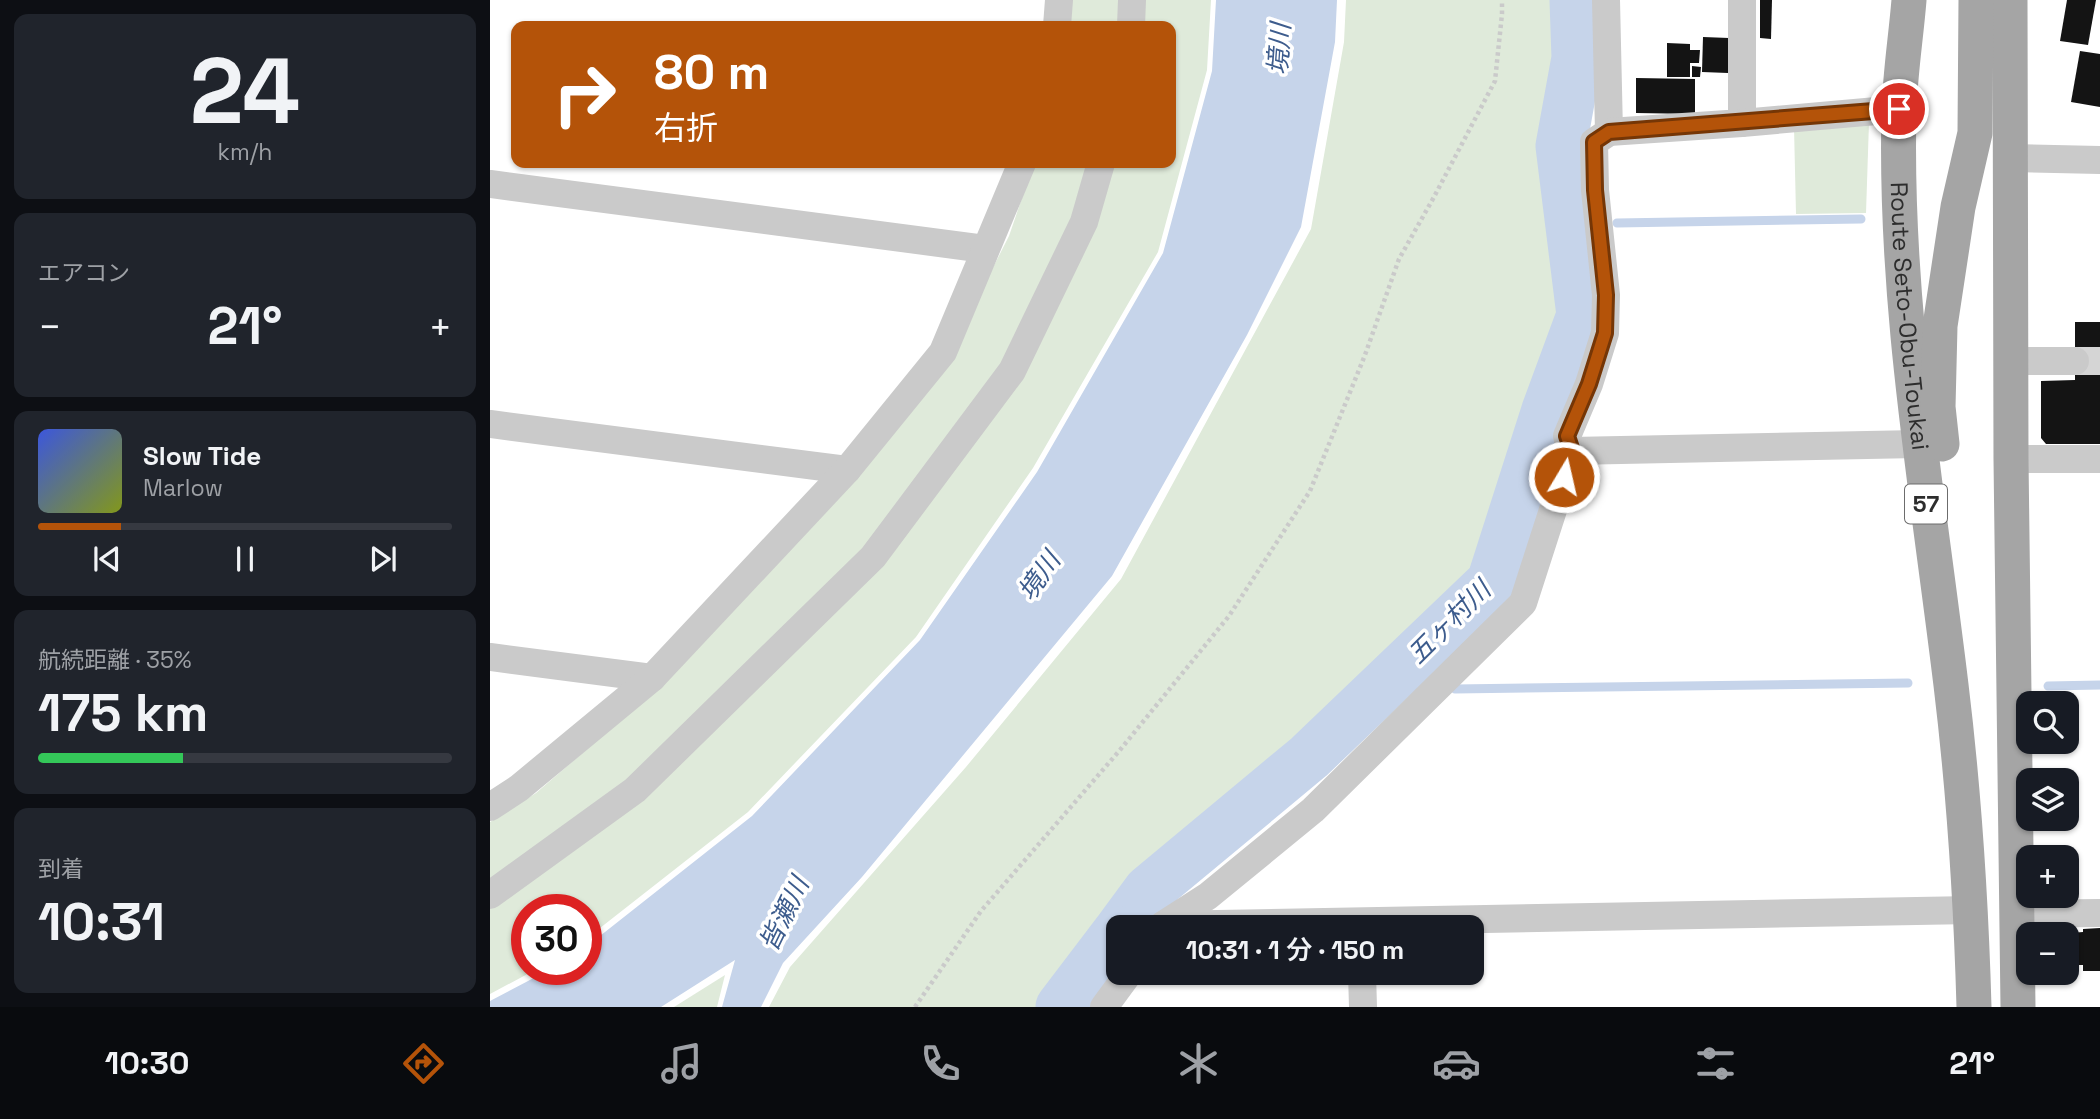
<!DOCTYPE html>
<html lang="ja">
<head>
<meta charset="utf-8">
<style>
	body { margin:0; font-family:"Space Grotesk","Noto Sans JP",sans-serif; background:#20242c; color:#f1f3f6; height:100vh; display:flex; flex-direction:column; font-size:26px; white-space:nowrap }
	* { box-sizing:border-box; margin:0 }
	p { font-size:23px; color:#9ea1a6 }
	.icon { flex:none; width:38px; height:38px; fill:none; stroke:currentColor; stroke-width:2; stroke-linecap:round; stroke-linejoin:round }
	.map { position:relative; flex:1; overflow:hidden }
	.details { display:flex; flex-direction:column; gap:14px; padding:14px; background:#0d0f14; width:490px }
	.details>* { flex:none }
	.banner { position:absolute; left:21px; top:21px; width:665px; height:147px; border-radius:14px; box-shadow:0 2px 5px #0004; background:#b45309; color:#fff; overflow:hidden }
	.tools { position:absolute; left:1526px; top:691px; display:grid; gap:14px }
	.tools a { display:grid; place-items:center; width:63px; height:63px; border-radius:14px; background:#171b24; box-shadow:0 2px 5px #0004; font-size:35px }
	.speed { position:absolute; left:21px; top:894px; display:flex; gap:14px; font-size:35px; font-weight:700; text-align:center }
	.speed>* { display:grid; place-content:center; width:91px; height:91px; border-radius:50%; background:#171b24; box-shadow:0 2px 5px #0004; line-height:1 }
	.speed .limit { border:10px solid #d22; background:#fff; color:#111 }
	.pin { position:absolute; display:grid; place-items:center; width:60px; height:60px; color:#fff; margin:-30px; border:4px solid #fff; border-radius:50%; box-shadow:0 2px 7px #0007 }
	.me { position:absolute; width:77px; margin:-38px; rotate:9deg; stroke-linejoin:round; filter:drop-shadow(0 0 5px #0008) }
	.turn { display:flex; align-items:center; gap:24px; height:147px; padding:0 28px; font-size:32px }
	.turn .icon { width:91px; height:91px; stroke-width:2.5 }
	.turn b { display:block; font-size:49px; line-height:60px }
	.big { font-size:52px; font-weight:600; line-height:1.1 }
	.details .widget { flex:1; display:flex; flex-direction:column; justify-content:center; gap:10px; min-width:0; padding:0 24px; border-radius:14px; background:#20242c }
	.details .dial { align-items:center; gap:0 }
	.dial b { font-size:91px; line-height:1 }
	.song { display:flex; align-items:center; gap:21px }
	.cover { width:84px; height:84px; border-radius:10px; background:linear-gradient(135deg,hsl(230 70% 55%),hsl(70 70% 35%)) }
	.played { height:7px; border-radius:4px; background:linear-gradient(90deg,#b45309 20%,#363941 20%) }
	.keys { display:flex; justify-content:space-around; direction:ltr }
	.heat { display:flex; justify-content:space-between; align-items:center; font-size:38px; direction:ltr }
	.charge { height:10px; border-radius:5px; background:linear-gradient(90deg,#34c759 35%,#363941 0) }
	.trip { position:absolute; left:616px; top:915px; width:378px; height:70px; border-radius:14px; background:#171b24; box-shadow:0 2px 5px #0004; font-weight:600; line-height:70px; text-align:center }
	.tab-bar { display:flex; height:112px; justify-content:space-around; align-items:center; background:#090b0e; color:#9ea1a6 }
	.tab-bar .icon { width:49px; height:49px }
	.tab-bar .on { color:#b45309 }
	.tab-bar b { font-size:32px; color:#f1f3f6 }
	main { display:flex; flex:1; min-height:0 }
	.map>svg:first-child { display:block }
</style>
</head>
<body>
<main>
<section class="details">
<div class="widget dial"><b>24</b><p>km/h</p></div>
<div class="widget"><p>エアコン</p>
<div class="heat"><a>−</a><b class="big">21°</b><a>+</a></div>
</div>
<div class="widget">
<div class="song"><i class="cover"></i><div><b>Slow Tide</b><p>Marlow</p></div></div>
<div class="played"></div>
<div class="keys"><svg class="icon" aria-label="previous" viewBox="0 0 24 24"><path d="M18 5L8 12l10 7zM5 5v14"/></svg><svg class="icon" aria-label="pause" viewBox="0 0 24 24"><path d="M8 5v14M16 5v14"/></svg><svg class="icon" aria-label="next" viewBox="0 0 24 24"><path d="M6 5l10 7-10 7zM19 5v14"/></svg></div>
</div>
<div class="widget"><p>航続距離 · 35%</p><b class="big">175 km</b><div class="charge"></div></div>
<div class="widget"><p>到着</p><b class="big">10:31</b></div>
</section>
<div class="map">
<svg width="1610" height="1007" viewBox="0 0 1610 1007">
	<rect width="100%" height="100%" fill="#fff"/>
	<g fill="#dfeada">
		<path d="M580,0h141l-4,70 -49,182 -125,216 -117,169 -168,175 -162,127v-29h-59v60h8l-45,24v-172l46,-29 129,-111 283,-326 61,-120 25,-73h137v-137h-104z"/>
		<path d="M856,0h216l6,57 -20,90 22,166 -89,263 -180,177 -161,127 -98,127h-273l21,-40 176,-200 155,-188 190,-350 33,-187z"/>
		<path d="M1379,122l-3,91 -70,1 -2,-87z"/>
		<path d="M235,975l-8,32h-43z"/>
	</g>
	<path fill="#c6d4ea" d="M726,0h121l-2,42 -34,185 -54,108 -135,241 -250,301 -79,86 -22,44h-39l13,-47 -74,47h-171v-6l59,-31h37v-23l166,-131 168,-176 117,-168 126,-219 49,-182z"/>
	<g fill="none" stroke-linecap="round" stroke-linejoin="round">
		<g stroke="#c6d4ea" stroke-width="9">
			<path d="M1127,223l244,-4"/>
			<path d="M1081,224l16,-1"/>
			<path d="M931,651l13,18"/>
			<path d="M1558,686l52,-1"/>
			<path d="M965,689l453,-6"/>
		</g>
		<g stroke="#c6d4ea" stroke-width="51">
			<path d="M631,928l28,-38 160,-133 183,-175 55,-172 35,-95 -21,-169 16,-88 -2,-58"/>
			<path d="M571,1007l57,-75"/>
		</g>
	</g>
	<g fill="#141414">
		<path d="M1270,0h12l-1,39 -11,-1z"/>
		<path d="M1577,0h29l-8,45 -28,-4z"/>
		<path d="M1213,37l26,1 -1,35 -26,-1z"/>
		<path d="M1177,43l23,1v6h10l-1,13h-9v14h-23z"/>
		<path d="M1590,51l20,3v53l-29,-5z"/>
		<path d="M1202,66l9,1 -1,10h-8z"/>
		<path d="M1146,78l59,1v35l-59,-1z"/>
		<path d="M1585,322h25v122h-54l-5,-6v-57l34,-1z"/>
		<path d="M1610,928v43h-17v-6h-13v-32l13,-1v-3z"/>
	</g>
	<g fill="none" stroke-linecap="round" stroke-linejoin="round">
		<path stroke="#d5d5d5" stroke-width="28" stroke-dasharray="28 14" stroke-linecap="butt" d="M1585,361h25"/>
		<path stroke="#cacaca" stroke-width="4.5" stroke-dasharray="3.5 3.5" stroke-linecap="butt" d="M425,1007l66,-96 139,-161 109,-134 81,-125 55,-136 34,-96 35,-62 61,-116 7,-67v-14"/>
		<g stroke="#cacaca" stroke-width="28">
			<path d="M1116,0l3,132"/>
			<path d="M1252,0v123l-133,9 -15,10 1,48 11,105 -1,38 -16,51 -22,52 5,15 346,-7"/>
			<path d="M567,26l2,-26"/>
			<path d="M641,26l1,-26"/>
			<path d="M1252,123l157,-14"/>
			<path d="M1521,158l89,2"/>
			<path d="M0,184l495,65"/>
			<path d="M1521,361h64"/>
			<path d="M0,424l357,46"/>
			<path d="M1521,459h89"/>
			<path d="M0,657l162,21"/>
			<path d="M0,807l29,-19 133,-110 195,-208 96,-118 79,-189"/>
			<path d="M0,895l145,-105 238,-233 139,-186 72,-149 17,-59"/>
			<path d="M1527,914l83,-1"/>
			<path d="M673,925l45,-29 105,-86 210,-207 49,-152"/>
			<path d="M672,928l1,-3 809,-15"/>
			<path d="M872,973l1,34"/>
			<path d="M614,1007l25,-34"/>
		</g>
		<g stroke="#a5a5a5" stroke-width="35">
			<path id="s1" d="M1419,0c-3,37 -9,74 -10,111 -5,193 29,383 52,574 13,107 20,215 23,322"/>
			<path d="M1520,0l1,459 7,548"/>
			<path d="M1452,444l-4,-37 2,-81 18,-119 17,-74 1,-133"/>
		</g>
	</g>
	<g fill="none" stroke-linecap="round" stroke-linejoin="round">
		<g stroke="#753606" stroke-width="18">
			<path id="route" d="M1074,477l8,-26 -5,-15 22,-52 16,-51 1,-38 -11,-105 -1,-48 15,-10 290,-23"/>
		</g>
		<use href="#route" stroke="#b45309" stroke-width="12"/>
	</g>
	<g text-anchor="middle" stroke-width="7" stroke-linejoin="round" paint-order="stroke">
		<rect fill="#fff" stroke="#6c6c6c" stroke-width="2" x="1415" y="484.5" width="42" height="39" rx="5"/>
		<g font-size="23" font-weight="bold" fill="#2d2d2d">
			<text x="1436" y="512">57</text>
		</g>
		<g font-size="24" fill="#2d2d2d" stroke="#fff">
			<text dy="8" stroke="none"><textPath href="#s1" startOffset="317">Route Seto-Obu-Toukai</textPath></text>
		</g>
		<g font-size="26" font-style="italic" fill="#3d5c8d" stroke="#fff">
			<text transform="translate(789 49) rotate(-86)" y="9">境川</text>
			<text transform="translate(549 576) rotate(-55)" y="9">境川</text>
			<text transform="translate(959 622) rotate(-45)" y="9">五ヶ村川</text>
			<text transform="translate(294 914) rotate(-64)" y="9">皆瀬川</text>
		</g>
	</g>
</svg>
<div class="tools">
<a><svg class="icon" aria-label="search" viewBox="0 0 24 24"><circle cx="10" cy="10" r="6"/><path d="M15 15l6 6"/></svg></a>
<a><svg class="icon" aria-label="layers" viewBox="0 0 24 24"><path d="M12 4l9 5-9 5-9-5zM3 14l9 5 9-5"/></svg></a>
<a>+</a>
<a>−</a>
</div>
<div class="speed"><div class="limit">30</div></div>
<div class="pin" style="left:1409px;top:109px;background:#d93025"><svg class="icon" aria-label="arrive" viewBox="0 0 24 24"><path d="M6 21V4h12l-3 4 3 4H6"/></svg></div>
<svg class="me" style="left:1074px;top:477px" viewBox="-20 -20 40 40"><circle r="17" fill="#b45309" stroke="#fff" stroke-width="3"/><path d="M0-11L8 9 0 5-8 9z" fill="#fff"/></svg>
<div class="trip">10:31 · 1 分 · 150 m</div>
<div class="banner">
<div class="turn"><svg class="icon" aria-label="right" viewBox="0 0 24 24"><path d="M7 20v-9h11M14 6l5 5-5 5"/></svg><div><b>80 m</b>右折</div></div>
</div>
</div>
</main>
<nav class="tab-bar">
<b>10:30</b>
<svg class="icon on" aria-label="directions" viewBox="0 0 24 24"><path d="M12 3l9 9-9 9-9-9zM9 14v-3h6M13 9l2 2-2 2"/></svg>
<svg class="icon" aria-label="music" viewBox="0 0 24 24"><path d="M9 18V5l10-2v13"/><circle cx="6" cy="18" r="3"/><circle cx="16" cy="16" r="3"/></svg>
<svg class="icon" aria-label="phone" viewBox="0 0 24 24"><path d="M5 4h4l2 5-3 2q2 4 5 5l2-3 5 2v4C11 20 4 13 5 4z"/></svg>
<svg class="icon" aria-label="climate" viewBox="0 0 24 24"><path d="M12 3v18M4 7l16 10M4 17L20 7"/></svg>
<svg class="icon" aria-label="car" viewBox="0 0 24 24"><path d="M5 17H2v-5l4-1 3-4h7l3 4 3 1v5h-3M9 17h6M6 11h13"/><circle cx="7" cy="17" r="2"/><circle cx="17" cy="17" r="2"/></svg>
<svg class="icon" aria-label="filters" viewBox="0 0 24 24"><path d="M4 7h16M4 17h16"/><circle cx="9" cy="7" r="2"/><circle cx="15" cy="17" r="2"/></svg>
<b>21°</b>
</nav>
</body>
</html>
